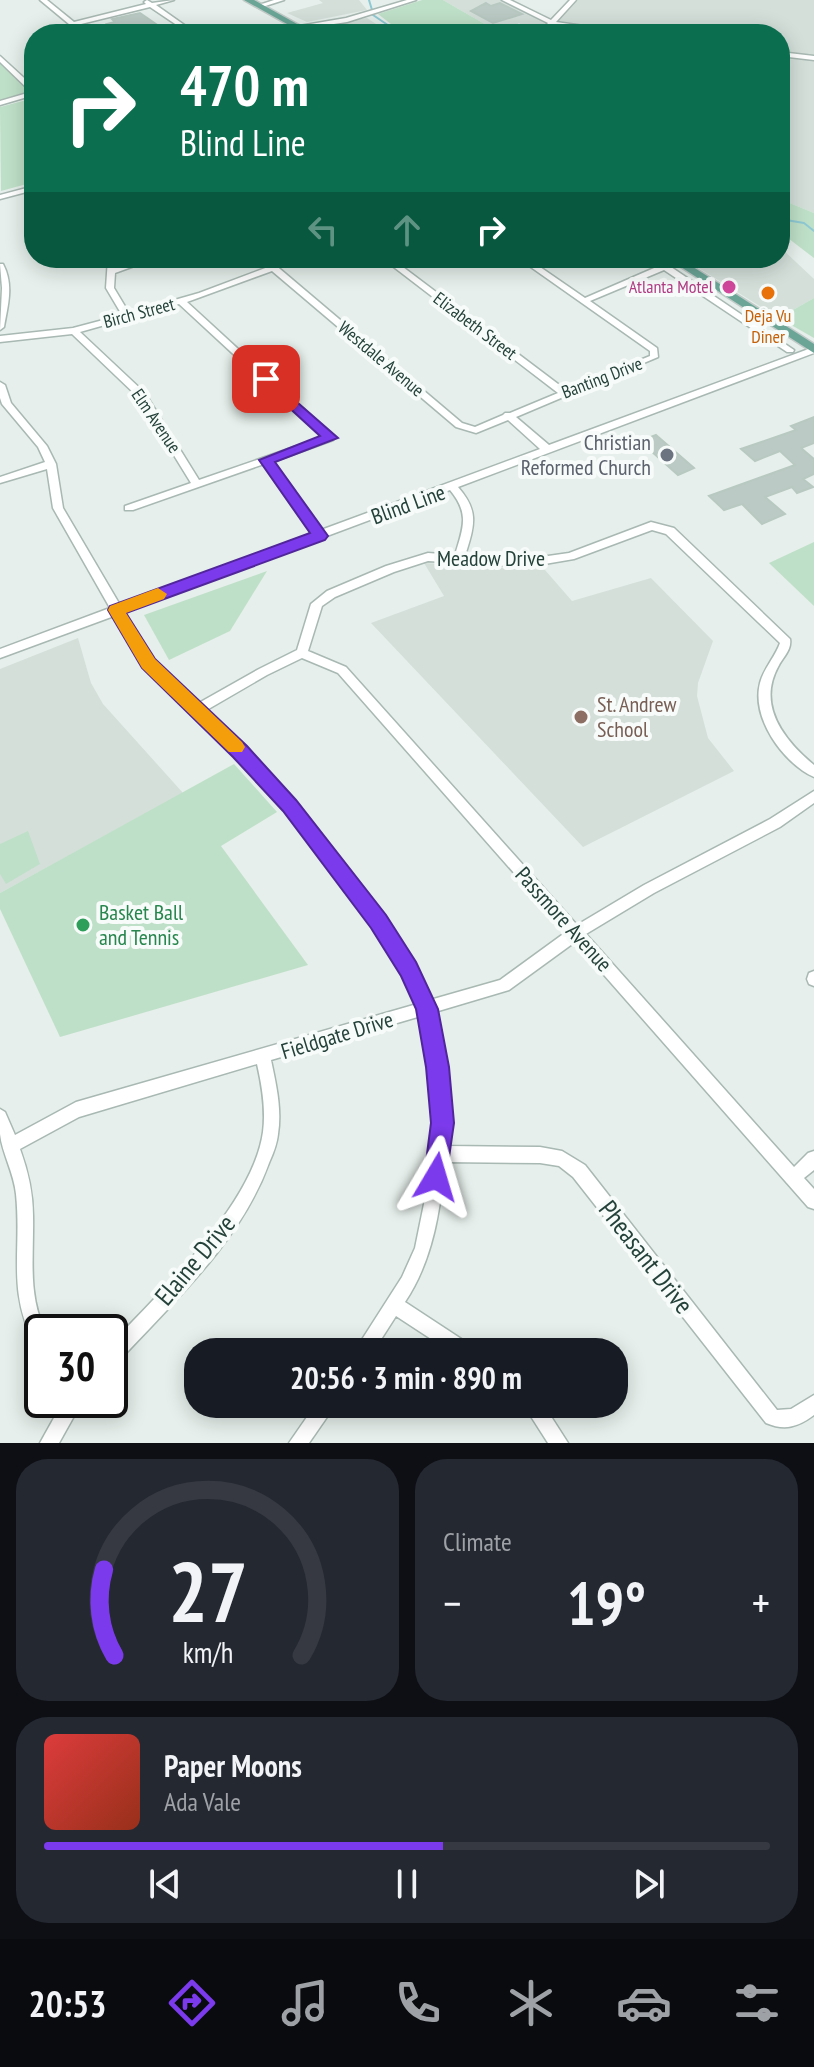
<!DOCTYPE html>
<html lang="en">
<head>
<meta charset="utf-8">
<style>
	body { margin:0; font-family:"PT Sans Narrow",sans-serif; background:#242831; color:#f1f3f6; height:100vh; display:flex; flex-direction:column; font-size:30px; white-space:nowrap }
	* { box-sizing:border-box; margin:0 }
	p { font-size:26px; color:#9ea1a6 }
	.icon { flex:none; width:44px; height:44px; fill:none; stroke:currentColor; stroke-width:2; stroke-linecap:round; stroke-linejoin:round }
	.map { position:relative; height:1443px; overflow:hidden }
	.panel { display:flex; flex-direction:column; gap:16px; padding:16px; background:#0d0f14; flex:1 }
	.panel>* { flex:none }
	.guide { position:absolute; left:24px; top:24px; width:766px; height:244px; border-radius:32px; box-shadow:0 4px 20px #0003; background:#0b6e4f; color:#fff; overflow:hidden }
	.speed { position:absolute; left:24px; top:1314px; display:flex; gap:16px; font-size:40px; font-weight:700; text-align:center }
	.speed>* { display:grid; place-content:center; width:104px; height:104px; border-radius:50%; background:#171b24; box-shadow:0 4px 20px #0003; line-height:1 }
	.speed .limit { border:4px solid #111; border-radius:12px; background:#fff; color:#111 }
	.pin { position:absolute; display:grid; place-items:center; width:68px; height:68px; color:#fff; margin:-34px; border-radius:16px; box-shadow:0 4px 12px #0006 }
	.me { position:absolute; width:88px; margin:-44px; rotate:7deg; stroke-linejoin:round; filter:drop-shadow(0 0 6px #0008) }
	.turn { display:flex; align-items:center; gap:28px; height:168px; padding:0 24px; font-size:36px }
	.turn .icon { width:104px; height:104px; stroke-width:2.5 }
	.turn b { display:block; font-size:56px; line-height:68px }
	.lanes { display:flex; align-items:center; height:76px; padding:0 24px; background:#0003; justify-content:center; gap:40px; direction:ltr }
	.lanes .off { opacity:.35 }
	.big { font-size:60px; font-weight:800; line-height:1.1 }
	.panel .tile { flex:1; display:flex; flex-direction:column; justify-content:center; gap:12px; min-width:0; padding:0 28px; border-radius:32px; background:#242831 }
	.panel .dial { align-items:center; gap:0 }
	.dial svg { height:208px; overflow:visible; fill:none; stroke:#363941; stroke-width:7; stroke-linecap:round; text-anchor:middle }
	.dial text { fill:#f1f3f6; stroke:none }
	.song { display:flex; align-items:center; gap:24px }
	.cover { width:96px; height:96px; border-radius:12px; background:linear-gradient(135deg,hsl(0 70% 55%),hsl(10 70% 35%)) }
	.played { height:8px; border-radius:4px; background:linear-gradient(90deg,#7c3aed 55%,#363941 55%) }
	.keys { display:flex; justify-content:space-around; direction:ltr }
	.heat { display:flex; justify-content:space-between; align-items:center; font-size:44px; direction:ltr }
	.panel .tiles { flex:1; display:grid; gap:16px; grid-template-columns:1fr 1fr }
	.tile:last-child { grid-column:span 2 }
	.trip { position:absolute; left:184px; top:1338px; width:444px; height:80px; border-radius:32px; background:#171b24; box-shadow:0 4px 20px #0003; font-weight:800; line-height:80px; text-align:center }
	.tabs { display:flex; height:128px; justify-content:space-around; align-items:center; background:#090b0e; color:#9ea1a6 }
	.tabs .icon { width:56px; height:56px }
	.tabs .on { color:#7c3aed }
	.tabs b { font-size:36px; color:#f1f3f6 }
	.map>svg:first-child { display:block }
</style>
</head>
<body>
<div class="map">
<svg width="814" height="1443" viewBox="0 0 814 1443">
	<rect width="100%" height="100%" fill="#e6efeb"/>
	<g fill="#d4dfda">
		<path d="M319,0h40l8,10 -60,12 -20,-9 36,-10z"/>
		<path d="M443,0h58l45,23 -11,9 -16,-9 -17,11z"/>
		<path d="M578,0h236v213l-34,-14v-165h-233z"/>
		<path d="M367,18l24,16h-73l-6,-4 5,-4z"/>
		<path d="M780,247l34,32v19l-35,20 -95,-59 96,-1z"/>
		<path d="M424,563l121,7 27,31 79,-23 62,63 -15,42 -1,13 11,42 26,33 -151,76 -212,-224 73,-27z"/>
		<path d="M78,638l13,45 12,21 80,89 -183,100v-224z"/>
	</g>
	<g fill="#bfe0c8">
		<path d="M422,0h21l59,34h-98l-26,-20z"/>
		<path d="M0,61l34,30 -34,10z"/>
		<path d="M34,98v84l-33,9 -1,-84z"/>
		<path d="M780,199l34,14v45l-34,-26z"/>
		<path d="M814,298v40l-35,-20z"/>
		<path d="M814,542v64l-45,-43z"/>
		<path d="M267,571l-37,60 -61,29 -25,-45z"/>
		<path d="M234,764l43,48 -56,34 87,119 -248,72 -60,-128v-16z"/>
		<path d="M28,831l12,33 -34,20 -6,-10v-30z"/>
	</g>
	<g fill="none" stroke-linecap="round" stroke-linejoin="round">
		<g stroke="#8ec9d4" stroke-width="2">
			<path d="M369,0l3,10"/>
			<path d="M373,15l28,19"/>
			<path d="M780,219l24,4 10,8"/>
		</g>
	</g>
	<g fill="#bbcac4" stroke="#b8c9c2" stroke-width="2">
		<path d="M486,3l5,3 9,-3 22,11 -29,9 -22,-12z"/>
		<path d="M140,13l26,18 -46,3 -13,-10 8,-2 -3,-3z"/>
		<path d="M814,417v26l-13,5 13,11v15l-11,5 10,8 -16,6 -5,-6 -27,10 20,17 -23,10 -20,-20 -18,6 -15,-14 86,-31 -15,-14 -25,10 -14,-12 55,-19 -5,-4z"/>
		<path d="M656,435l38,33 -16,7 -38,-34z"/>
	</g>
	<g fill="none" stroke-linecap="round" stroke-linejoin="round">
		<g stroke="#a8b8b2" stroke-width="3">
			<g id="minor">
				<path d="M40,0h7l27,22 72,-18 -2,-2 3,-2 5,3 22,-3 -18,5 41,29h-7l-40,-27 -73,18 11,9h-7z"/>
				<path d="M274,0h10l-25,8 -3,-2z"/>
				<path d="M407,0h9l-69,22 -80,12h-15l94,-16z"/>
				<path d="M502,0h8l41,20 19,-20h6l-20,22 82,12h-17l-68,-9 -9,9h-6l10,-11z"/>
				<path d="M780,52l34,4v4l-34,-4z"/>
				<path d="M0,56l34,31v8l-34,10v-4l31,-9 -31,-30z"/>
				<path d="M34,186v4l-34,9v-4z"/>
				<path d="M108,258h8l-1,9 15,-5v-4h8l-1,7 -22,8 -1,15 15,25 70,-20 69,-26 -10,-9h9l195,165 13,4 28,-12 2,-2h5l48,-20 -176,-135h9l175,132 84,-34v-5l-132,-93h9l58,40 83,-36h6l1,2 -4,3 123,83 -1,2h-6l-123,-82 -74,31 67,47 1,9 -142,60 33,28 265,-98v6l-356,134c22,25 16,39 7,69l62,3 42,-6 82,-31 23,6 116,111c2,11 -7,18 -12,28 -21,39 6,73 36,98v12c-31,-14 -63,-59 -54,-94 4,-15 15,-26 20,-40l-114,-109 -14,-4 -78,29 -47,8 -99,-6 -34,11 -59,25 -13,9 -14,45 38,16 231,258 67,-40 126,-66 44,-28v12l-34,24 -126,66 -68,41 208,233 14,-14 6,-2v19l-10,8 10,11v20l-6,-2 -233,-265 -66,48 -74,22c8,44 17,89 12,134l93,1 22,4 23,14 192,245 14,-1 23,-14v20c-16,12 -29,16 -48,8l-193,-246 -14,-11 -19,-3 -95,-1c-5,49 -12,98 -40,140l67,44 3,6h-24l-55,-36 -23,36h-19l48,-75 13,-29 10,-49 9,-76 -4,-56 -9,-51 -150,44c5,24 11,49 7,74 -1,10 -5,20 -9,29 -29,80 -97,140 -153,201l-6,3v-22c49,-52 143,-140 153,-213 3,-23 -1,-46 -6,-68l-178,53 -59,32c8,22 13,43 13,67 1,39 -6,80 13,116h-4v18l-6,-3c-30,-57 -14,-94 -20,-153 -2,-21 -14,-41 -16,-60 0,-8 0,-16 0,-25l5,3 10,23 61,-33 341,-98 -13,-31 -31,-48 -87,-115 -50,-55 -92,-88 -30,-51 -114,42v-9l110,-41 -57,-100 -6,-39 -47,14v-6l45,-15 -7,-15 -36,-43 -2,-6v-16l5,3 6,18 36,43 9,18 7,44 57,97 193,-72 -49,-69 -131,46h-8v-4l66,-23 -53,-86 -66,-63 -72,8v-6l73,-8 49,-13 -16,-27zM272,271l184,156 20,6 32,-13 32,29 -219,81 -49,-68 61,-22 2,-2 -148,-136zM179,304l144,133 -124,43 -54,-87 -65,-61zM450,490c20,24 13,38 5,65l-27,-2 -42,13 -59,25 -16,13 -14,46 -38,19 -62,35 -45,-43 -28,-49zM302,658l36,15 228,259 -66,48 -70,20 -16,-36 -31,-47 -89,-115 -50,-53 -39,-38 62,-36z"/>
				<path d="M0,264h3c11,21 5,41 1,63l-4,3 2,-42z"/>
				<path d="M814,971v15l-5,-2 -2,-5 2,-6z"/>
				<path d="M64,1400h19l-24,43h-19z"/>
				<path d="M316,1404h20l-27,39h-20z"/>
				<path d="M523,1404h20l25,39h-20z"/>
			</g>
		</g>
		<g stroke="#c2cac8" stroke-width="3">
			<g id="major">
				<path d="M244,0h10l61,34h-10z"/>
				<path d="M667,258h12l135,86v9z"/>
			</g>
		</g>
		<use href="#minor" fill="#fff" fill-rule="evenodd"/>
		<use href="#major" fill="#6aa596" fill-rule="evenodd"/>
	</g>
	<path fill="#7c3aed" stroke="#51269a" stroke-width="2" d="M266,375l72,63 -63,24 53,74 -3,4 -199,73 29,46 92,87 49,54 90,115 30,47 22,47 11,58 5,56 -9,62 -9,4 -8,-4 -4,-8 7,-54 -5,-56 -10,-58 -15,-33 -30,-48 -88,-117 -50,-54 -91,-89 -34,-58 2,-4 200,-73 -51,-73 61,-24 -59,-54v-6z"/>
	<path fill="#f59e0b" d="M158,588l9,6 -3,5 -38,14 29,46 87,83 3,5 -3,5h-13l-87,-84 -34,-58 2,-4z"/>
	<circle fill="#d1479c" stroke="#f7fbf9" stroke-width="3" cx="729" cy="287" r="8"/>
	<circle fill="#e8710a" stroke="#f7fbf9" stroke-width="3" cx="768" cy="293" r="8"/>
	<circle fill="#6b7280" stroke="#f7fbf9" stroke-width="3" cx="667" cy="455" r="8"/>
	<circle fill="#8d6e63" stroke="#f7fbf9" stroke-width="3" cx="581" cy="717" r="8"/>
	<circle fill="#2e9e5b" stroke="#f7fbf9" stroke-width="3" cx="83" cy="925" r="8"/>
	<g text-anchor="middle" stroke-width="8" stroke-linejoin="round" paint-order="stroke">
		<g font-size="18" fill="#b23c85" stroke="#f7fbf9" text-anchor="end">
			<text x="713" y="293">Atlanta Motel</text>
		</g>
		<g font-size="18" fill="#24423a" stroke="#f7fbf9">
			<text transform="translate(139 313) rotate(-15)" y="6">Birch Street</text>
			<text transform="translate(475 326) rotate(37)" y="6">Elizabeth Street</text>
			<text transform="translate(381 359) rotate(40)" y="6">Westdale Avenue</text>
			<text transform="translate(602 378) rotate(-21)" y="6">Banting Drive</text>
			<text transform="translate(156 421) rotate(56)" y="6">Elm Avenue</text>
		</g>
		<g font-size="18" fill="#c56008" stroke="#f7fbf9">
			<text x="768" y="322">Deja Vu<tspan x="768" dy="21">Diner</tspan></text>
		</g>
		<g font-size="22" fill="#5b616d" stroke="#f7fbf9" text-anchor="end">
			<text x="651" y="450">Christian<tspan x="651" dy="25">Reformed Church</tspan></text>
		</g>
		<g font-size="22" fill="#24423a" stroke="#f7fbf9">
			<text transform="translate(408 504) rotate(-20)" y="8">Blind Line</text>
			<text x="491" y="566">Meadow Drive</text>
			<text transform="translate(564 919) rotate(48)" y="8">Passmore Avenue</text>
			<text transform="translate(337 1035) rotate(-17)" y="8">Fieldgate Drive</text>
		</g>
		<g font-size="22" fill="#785e54" stroke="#f7fbf9" text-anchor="start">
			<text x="597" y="712">St. Andrew<tspan x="597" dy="25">School</tspan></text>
		</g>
		<g font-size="22" fill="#27864d" stroke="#f7fbf9" text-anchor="start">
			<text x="99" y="920">Basket Ball<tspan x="99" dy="25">and Tennis</tspan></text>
		</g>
		<g font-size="26" fill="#24423a" stroke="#f7fbf9">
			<text transform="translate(646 1257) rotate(52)" y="9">Pheasant Drive</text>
			<text transform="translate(195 1260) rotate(-50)" y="9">Elaine Drive</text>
		</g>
	</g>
</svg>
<div class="speed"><div class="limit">30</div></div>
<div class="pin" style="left:266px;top:379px;background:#d93025"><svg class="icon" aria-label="arrive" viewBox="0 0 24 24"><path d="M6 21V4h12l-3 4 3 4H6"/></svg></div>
<svg class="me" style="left:436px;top:1177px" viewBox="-20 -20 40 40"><path d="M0-17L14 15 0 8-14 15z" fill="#7c3aed" stroke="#fff" stroke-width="4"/></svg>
<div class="trip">20:56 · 3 min · 890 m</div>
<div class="guide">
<div class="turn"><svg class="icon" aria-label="right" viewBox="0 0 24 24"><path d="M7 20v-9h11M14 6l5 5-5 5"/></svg><div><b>470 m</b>Blind Line</div></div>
<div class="lanes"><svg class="icon off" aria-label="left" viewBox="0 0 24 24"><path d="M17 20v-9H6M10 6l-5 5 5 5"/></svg><svg class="icon off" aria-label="ahead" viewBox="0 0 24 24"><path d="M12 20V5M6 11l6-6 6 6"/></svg><svg class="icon" aria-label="right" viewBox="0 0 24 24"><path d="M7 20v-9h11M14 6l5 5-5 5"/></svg></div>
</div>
</div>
<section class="panel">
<div class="tiles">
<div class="tile dial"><svg viewBox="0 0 100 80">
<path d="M14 69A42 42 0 1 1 86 69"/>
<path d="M14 69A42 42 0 0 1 10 36" stroke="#7c3aed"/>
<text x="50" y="56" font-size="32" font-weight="700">27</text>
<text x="50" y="72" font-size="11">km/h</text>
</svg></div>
<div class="tile"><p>Climate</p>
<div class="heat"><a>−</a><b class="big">19°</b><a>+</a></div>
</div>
<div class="tile">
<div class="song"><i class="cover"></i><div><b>Paper Moons</b><p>Ada Vale</p></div></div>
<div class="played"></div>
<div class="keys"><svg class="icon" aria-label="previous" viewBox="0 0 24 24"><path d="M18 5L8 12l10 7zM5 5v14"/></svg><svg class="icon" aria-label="pause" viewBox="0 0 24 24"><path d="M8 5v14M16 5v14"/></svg><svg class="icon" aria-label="next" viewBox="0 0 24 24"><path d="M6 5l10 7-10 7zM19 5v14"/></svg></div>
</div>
</div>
</section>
<nav class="tabs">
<b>20:53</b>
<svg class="icon on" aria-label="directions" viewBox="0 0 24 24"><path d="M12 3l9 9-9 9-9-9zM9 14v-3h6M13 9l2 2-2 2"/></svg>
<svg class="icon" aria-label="music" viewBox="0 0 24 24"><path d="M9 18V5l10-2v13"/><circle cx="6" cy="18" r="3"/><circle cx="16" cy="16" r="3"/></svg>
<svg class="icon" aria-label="phone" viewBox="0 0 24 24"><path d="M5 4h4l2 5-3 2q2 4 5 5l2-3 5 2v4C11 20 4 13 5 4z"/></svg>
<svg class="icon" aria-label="climate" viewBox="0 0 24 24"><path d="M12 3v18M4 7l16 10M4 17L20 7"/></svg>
<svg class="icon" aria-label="car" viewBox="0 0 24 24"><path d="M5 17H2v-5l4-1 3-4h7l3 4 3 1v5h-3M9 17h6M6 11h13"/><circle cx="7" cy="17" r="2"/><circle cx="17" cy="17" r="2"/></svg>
<svg class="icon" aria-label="filters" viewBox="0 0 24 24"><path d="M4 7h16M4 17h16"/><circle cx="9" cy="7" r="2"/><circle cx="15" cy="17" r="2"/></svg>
</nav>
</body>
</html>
